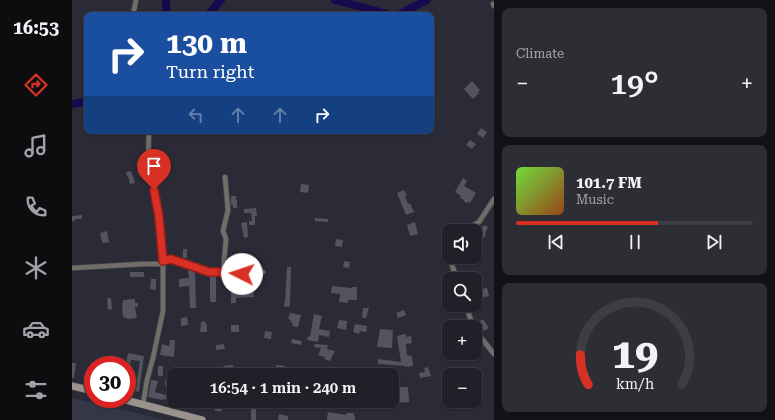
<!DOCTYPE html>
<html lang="en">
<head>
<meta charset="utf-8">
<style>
	body { margin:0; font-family:"Roboto Serif",serif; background:#2d2d34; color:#f1f3f6; height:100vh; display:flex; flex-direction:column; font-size:15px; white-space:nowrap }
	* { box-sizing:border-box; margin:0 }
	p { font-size:13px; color:#a2a3a8 }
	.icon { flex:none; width:22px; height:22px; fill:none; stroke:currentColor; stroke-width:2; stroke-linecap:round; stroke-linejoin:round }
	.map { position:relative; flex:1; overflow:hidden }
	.sheet { display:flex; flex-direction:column; gap:8px; padding:8px; background:#121216; width:281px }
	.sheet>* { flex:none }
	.guide { position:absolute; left:12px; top:12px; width:350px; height:122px; border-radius:8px; box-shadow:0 1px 3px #0004,0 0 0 1px #3d3e45; background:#1a4fa0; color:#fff; overflow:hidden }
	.buttons { position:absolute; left:370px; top:224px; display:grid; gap:8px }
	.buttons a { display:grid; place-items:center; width:40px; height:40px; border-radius:8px; background:#202028; box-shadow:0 1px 3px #0004,0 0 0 1px #3d3e45; font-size:20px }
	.speed { position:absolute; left:12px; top:356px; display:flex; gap:8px; font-size:20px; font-weight:700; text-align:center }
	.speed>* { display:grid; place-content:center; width:52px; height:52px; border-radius:50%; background:#202028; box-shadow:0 1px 3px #0004,0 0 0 1px #3d3e45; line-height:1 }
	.speed .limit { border:6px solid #d22; background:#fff; color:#111 }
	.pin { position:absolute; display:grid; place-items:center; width:34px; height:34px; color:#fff; margin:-41px -17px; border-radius:50% 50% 50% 0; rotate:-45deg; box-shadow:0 0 4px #0007 }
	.pin .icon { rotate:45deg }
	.me { position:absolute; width:44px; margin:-22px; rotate:274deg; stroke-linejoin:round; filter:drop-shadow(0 0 3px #0008) }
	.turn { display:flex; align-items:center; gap:14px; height:84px; padding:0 16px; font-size:18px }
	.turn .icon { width:52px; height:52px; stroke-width:2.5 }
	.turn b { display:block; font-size:28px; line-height:34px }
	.lanes { display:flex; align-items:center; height:38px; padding:0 16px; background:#0003; justify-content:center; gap:20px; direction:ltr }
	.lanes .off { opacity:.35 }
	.big { font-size:30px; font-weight:600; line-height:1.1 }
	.sheet .tile { flex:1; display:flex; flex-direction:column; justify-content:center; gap:6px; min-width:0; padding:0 14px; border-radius:8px; background:#2d2d34 }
	.sheet .dial { align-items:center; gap:0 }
	.dial svg { height:104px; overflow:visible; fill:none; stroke:#3d3e45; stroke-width:7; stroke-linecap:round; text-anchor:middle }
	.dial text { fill:#f1f3f6; stroke:none }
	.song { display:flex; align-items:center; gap:12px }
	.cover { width:48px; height:48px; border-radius:6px; background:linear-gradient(135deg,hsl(100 70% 55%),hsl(20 70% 35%)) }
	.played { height:4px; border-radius:2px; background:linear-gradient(90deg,#d93025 60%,#3d3e45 60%) }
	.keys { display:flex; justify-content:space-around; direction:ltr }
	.heat { display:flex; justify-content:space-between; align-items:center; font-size:22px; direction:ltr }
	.trip { position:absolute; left:95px; top:368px; width:232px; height:40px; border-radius:8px; background:#202028; box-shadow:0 1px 3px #0004,0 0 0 1px #3d3e45; font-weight:600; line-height:40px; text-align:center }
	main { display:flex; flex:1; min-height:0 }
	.menu { display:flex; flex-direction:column; width:72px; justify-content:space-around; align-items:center; background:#0d0d10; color:#a2a3a8 }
	.menu .icon { width:28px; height:28px }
	.menu .current { color:#d93025 }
	.menu b { font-size:18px; color:#f1f3f6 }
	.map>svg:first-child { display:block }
</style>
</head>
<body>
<main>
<nav class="menu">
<b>16:53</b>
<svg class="icon current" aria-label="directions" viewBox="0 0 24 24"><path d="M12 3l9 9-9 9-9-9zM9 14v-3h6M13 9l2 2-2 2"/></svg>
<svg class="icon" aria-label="music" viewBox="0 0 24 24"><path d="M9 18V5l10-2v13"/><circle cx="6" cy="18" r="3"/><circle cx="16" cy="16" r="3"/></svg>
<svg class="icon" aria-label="phone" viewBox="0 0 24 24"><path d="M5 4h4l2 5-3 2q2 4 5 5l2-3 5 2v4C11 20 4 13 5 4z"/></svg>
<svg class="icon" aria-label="climate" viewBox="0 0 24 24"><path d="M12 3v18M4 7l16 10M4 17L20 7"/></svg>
<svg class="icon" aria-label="car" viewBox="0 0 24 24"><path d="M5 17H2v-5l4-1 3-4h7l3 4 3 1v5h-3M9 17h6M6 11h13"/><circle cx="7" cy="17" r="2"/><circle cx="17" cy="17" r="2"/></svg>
<svg class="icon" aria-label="filters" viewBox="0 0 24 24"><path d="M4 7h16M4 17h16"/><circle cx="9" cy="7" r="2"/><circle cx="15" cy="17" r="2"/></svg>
</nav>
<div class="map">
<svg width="422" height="420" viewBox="0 0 422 420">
	<rect width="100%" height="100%" fill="#2a2b36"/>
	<path fill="#353747" d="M0,398l93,22h-93z"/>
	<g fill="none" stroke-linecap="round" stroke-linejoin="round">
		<g stroke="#170950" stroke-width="8">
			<path d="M94,0v15"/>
			<path d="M263,0l56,15"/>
			<path d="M136,15l13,-15"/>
			<path d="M326,15l29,-15"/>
			<path d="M0,104l15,-3"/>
		</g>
	</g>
	<g fill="#535460">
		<path d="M400,81l8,9 -2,2 1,1 -6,6 -9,-10z"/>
		<path d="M409,128l6,4 -4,6 -6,-4z"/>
		<path d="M398,140l6,4 -4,5 -6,-4z"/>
		<path d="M59,171l4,12 -5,1 -2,-8h-1l-1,-4z"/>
		<path d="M391,178l4,3 -3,5 12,7 -6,10 -2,-1 -1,1 -4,-2 1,-1 -4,-2 1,-2 -6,-4z"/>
		<path d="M229,184l8,1 -1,8 -8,-1z"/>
		<path d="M332,190l3,6h-2l3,8 2,-1 4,9 -8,3 -9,-22z"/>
		<path d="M159,196h5v4h1v8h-4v-3h-2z"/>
		<path d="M184,208l1,8h-2v9h-6v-4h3l-1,-8h-7v-4z"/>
		<path d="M10,215v4h-6l-4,3v-6z"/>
		<path d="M243,218l13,1v3l-13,-1z"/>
		<path d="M175,222l1,15 -4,1 -3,-15z"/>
		<path d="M343,222l3,12 -8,2 -3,-11z"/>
		<path d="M412,225l4,2 -3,6 1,1 -3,5 -3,-2 2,-3 -6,-3 3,-5 3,2z"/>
		<path d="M35,231l2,11 -6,1v-1h-1l-2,-9z"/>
		<path d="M264,239l7,1 -1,7 -7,-1z"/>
		<rect x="111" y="249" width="4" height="9"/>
		<path d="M272,261l6,1 -1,6 -6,-1z"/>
		<path d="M215,267h4l-1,39 -6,1v-4h1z"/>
		<path d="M116,270l7,1 1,37h-6l-1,-22 -10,1v-8l10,-1z"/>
		<rect x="58" y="272" width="14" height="5"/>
		<rect x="138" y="276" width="6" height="26"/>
		<path d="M79,279h5v11l-6,-1z"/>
		<path d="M260,286l20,2v-1h5v13h-9v3l-9,-1 1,-8 -9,-1z"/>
		<path d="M415,288l2,8 -13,3 -1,-9z"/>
		<path d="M168,290h13l1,7 -18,1v5h-5v-11h9z"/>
		<path d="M35,298h4l1,11 -4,1z"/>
		<path d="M63,299v4h3v4h-3l2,11 -10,1v-1l-4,-1 -1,-14h1v-3z"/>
		<path d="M291,308h6l-3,10h-4z"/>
		<path d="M332,310l2,5 -8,3 -2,-5z"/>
		<path d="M218,313l11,2 -3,12 -6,-1 1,-3 -3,-1 1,-2 -3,-1z"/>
		<path d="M242,314l8,2 -3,13 11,2 -1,6 -10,-2 -1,7 -11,-2 1,-4 2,1z"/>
		<path d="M115,317l1,8 -7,1v-8z"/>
		<path d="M411,319l6,9 -5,3 -5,-9z"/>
		<path d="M267,320l8,1 -1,9 -9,-2z"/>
		<path d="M133,321l2,5v6h-7l1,-10z"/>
		<path d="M283,324l12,2 -1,6 -6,-1 -1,3 -6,-2z"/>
		<rect x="159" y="325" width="8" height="7"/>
		<path d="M308,329l13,1 -1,18 -15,-1z"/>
		<path d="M193,331l7,1 -1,7 -7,-1z"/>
		<path d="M334,334v3l5,-1 1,7 -6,1 1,11 5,1 1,10 -8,1v-1l-27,-2v-5l23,3 -4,-26z"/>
		<path d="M220,339l10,2 -1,4 -10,-2z"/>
		<path d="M98,340h5l-1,17 -14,-2 2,-11 7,2z"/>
		<path d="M152,344l1,5 -9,1v-5z"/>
		<path d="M243,344l13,1 -1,4 8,2 -5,10 -6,-2 1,-2 -7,-2 3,-7 -7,-1z"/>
		<path d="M56,353l16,3 -5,36 -4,-1 5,-30 -9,-1 -1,5h-4z"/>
		<path d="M0,363h4l-2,15h-2z"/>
		<path d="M161,365l1,7 -25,3v-7h15l-1,-2z"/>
		<path d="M204,365l9,1 -1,9h-9z"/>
		<rect x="86" y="366" width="5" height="10"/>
		<path d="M121,367l1,8h-13v-3h-4l-1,-4z"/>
		<path d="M356,367l3,9 -11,2 -1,-5 6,-1 -1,-4z"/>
		<path d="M232,368l8,3 -2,4 -7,-3z"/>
		<path d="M79,380l7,1 -3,11 14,4 -1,4 -5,-1v1l-15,-3z"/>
		<path d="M93,380h5l1,5 -6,1z"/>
		<path d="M320,387h16l1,15 -17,1z"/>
		<path d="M120,401l10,1 -1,4 -9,-2z"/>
		<path d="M143,401h18v5l-11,-1v6h-7z"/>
		<rect x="179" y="401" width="5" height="19"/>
		<path d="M256,412l18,3v-2h8l1,7h-28z"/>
		<path d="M207,414l9,2v4h-10z"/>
	</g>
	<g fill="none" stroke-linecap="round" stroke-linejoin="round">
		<g stroke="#454650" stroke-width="6">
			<g id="street">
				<path d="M421,4l1,2"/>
				<path d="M61,15l3,-15"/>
				<path d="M391,231l16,-9 15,-23"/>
				<path d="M377,243l-3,4 3,9"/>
				<path d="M377,257l8,22"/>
				<path d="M91,261l8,-2 38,13h10l14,5 9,-3 14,1 7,-3"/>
				<path d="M0,268l71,-4h20"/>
				<path d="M151,273l3,-34 -3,-8 5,-21 -3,-33"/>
				<path d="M394,305l7,22"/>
				<path d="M403,330l19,24"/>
				<path d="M71,404l4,-24 6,-22 10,-47v-47l-4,-47 -11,-53 1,-33"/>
			</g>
		</g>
		<g stroke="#454650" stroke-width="8">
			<g id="secondary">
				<path d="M0,386l21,5"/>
				<path d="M50,399l80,21"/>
			</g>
		</g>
		<use href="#street" stroke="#736d6a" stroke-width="4.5"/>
		<use href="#secondary" stroke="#9a928c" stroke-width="7"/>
	</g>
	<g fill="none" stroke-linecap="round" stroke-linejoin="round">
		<g stroke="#8d1f18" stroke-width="10">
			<path id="route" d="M82,190l5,27 4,44 8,-2 38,13h10l14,5 9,-3"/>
		</g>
		<use href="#route" stroke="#d93025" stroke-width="7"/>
	</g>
</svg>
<div class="buttons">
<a><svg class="icon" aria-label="sound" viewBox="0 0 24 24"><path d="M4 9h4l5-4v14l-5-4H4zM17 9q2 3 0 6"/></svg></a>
<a><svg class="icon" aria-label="search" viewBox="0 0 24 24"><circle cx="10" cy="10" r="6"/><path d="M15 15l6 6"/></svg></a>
<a>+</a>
<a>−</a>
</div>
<div class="speed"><div class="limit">30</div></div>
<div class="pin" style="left:82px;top:190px;background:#d93025"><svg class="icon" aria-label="arrive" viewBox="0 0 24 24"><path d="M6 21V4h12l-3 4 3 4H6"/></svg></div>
<svg class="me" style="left:170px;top:274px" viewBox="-20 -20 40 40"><circle r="19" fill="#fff"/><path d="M0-13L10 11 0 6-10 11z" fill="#d93025"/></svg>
<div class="trip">16:54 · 1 min · 240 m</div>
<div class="guide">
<div class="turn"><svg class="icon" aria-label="right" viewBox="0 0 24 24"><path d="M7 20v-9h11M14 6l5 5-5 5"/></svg><div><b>130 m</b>Turn right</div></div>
<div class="lanes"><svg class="icon off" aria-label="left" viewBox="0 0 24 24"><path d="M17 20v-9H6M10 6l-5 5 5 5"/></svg><svg class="icon off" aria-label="ahead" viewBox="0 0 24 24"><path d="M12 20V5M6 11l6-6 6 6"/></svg><svg class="icon off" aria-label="ahead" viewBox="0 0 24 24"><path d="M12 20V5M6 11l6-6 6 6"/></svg><svg class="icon" aria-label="right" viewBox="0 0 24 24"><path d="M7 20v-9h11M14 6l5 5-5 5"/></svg></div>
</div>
</div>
<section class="sheet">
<div class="tile"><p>Climate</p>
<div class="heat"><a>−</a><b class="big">19°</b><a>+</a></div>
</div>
<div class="tile">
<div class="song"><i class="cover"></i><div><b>101.7 FM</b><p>Music</p></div></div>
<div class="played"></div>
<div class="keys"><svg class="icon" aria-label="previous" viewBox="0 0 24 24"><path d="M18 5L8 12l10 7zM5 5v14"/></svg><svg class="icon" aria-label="pause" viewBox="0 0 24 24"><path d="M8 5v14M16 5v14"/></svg><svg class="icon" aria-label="next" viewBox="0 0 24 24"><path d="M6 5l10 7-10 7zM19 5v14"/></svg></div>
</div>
<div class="tile dial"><svg viewBox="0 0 100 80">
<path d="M14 69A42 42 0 1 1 86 69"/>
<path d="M14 69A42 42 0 0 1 8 46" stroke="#d93025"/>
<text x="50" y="56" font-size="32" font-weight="700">19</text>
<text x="50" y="72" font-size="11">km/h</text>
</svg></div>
</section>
</main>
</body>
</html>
